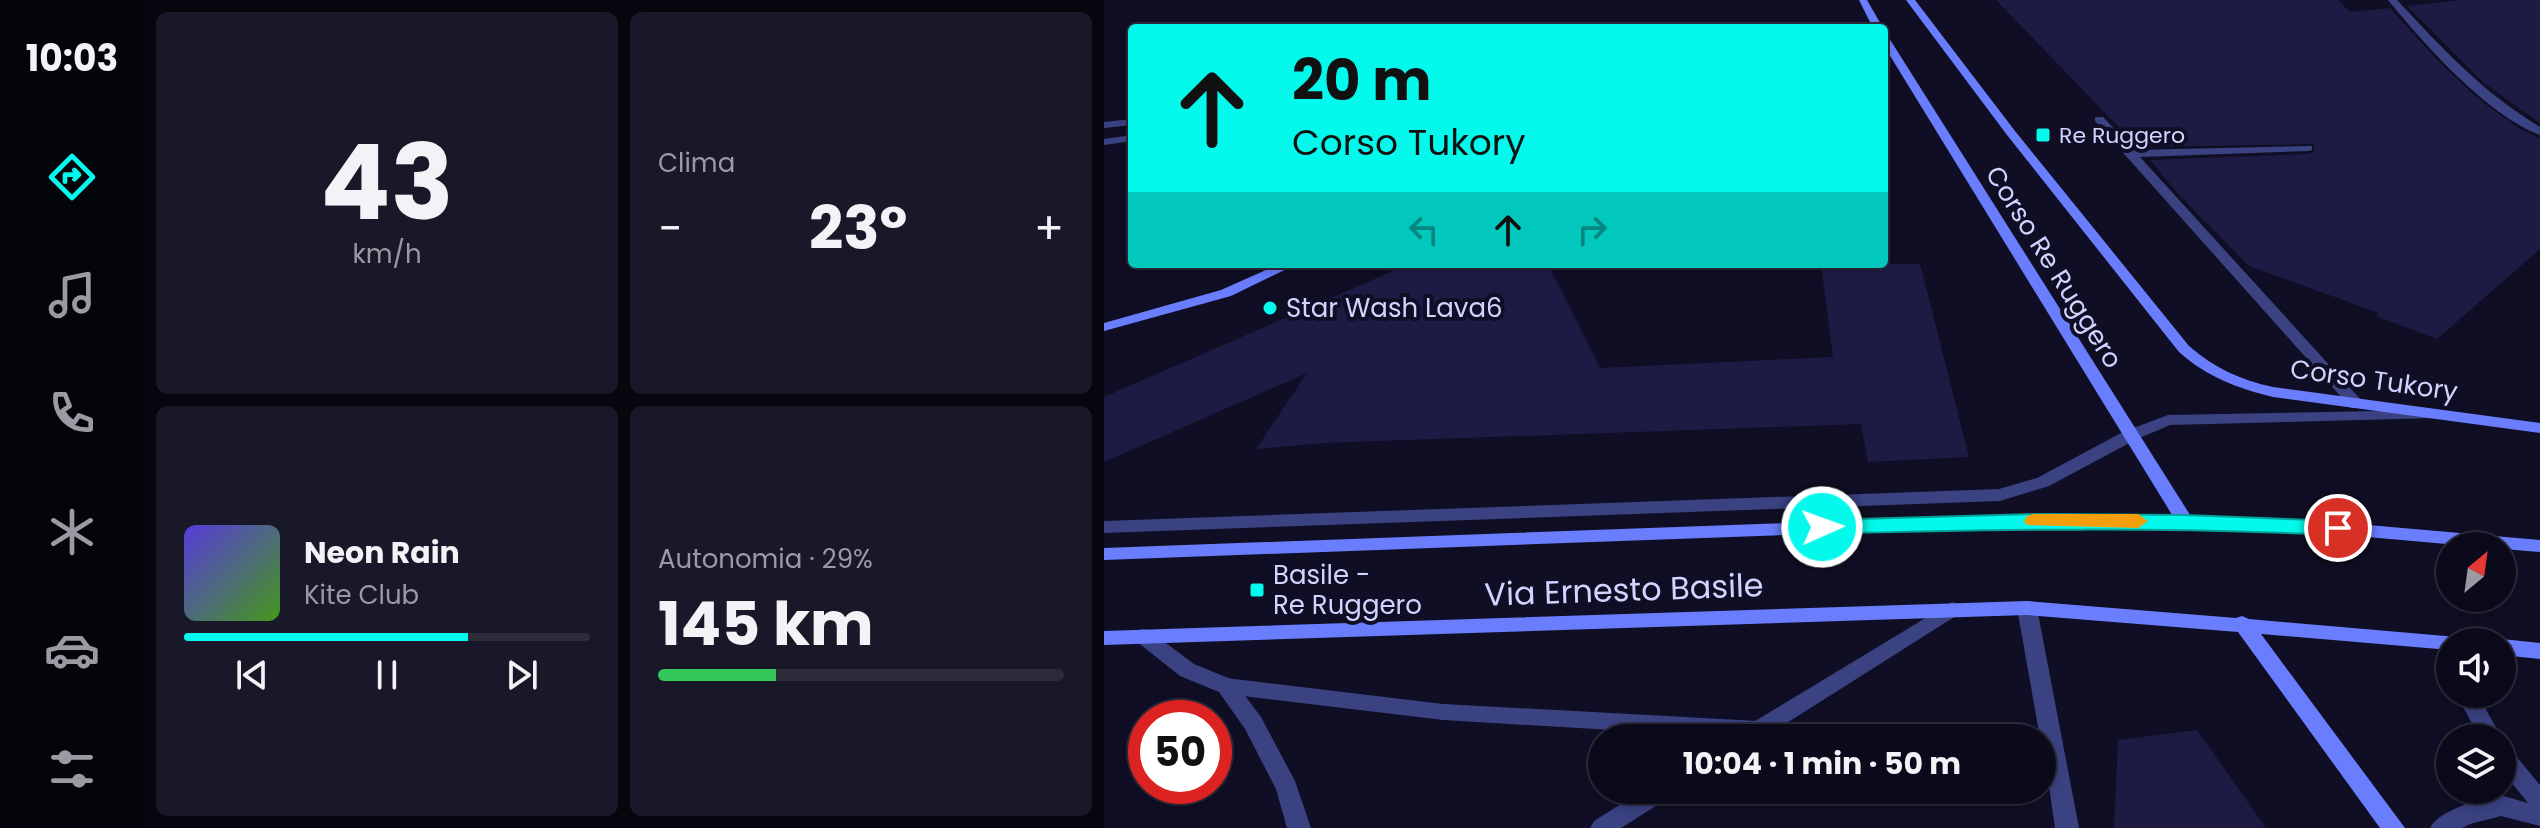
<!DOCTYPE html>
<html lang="it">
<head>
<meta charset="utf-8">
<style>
	body { margin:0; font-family:Poppins,sans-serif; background:#191828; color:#f1f3f6; height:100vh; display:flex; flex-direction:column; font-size:30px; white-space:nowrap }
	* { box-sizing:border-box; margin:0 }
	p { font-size:26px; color:#9a9aa3 }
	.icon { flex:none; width:44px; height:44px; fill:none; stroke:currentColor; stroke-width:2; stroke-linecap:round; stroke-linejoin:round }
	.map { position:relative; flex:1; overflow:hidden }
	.side { display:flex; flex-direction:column; gap:12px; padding:12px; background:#06060f; width:960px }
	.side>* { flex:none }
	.guide { position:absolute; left:24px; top:24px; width:760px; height:244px; border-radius:8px; box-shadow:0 4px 12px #0003,0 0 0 2px #2b2b3a; background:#03f9ec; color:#111; overflow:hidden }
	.needle { width:52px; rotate:29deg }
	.controls { position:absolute; left:1332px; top:532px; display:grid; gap:16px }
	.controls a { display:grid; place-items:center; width:80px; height:80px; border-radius:50%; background:#0b0a1b; box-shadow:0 4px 12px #0003,0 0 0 2px #2b2b3a; font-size:40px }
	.speed { position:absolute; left:24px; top:700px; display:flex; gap:16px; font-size:40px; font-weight:700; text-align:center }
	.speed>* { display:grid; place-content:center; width:104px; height:104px; border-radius:50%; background:#0b0a1b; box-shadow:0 4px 12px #0003,0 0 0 2px #2b2b3a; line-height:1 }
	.speed .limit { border:12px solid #d22; background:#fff; color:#111 }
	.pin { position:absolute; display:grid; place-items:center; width:68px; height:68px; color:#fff; margin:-34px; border:4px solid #fff; border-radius:50%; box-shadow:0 2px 8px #0007 }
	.me { position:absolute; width:88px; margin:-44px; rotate:88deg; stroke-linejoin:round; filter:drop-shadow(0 0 6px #0008) }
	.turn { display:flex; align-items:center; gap:28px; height:168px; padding:0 32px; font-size:36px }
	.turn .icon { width:104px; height:104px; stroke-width:2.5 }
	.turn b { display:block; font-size:56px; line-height:68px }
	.lanes { display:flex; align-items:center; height:76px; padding:0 32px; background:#0003; justify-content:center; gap:40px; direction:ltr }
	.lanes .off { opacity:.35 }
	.big { font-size:60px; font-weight:700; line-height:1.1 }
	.side .widget { flex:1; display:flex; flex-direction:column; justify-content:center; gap:12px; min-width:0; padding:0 28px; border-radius:12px; background:#191828 }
	.side .dial { align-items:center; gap:0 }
	.dial b { font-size:104px; line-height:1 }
	.song { display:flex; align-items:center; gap:24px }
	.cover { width:96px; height:96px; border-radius:12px; background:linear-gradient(135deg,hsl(250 70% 55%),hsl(100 70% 35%)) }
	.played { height:8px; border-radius:4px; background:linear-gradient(90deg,#03f9ec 70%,#2b2b3a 70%) }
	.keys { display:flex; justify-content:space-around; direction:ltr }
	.heat { display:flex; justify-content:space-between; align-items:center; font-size:44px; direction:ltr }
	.charge { height:12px; border-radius:6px; background:linear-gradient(90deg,#34c759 29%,#2b2b3a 0) }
	.side .tiles { flex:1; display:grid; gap:12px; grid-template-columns:repeat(2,1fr) }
	.trip { position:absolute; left:484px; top:724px; width:468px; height:80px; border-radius:40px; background:#0b0a1b; box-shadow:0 4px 12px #0003,0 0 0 2px #2b2b3a; font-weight:700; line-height:80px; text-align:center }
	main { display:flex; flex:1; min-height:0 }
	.tabs { display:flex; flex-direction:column; width:144px; justify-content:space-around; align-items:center; background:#04040b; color:#9a9aa3 }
	.tabs .icon { width:56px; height:56px }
	.tabs .selected { color:#03f9ec }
	.tabs b { font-size:36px; color:#f1f3f6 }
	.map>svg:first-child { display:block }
</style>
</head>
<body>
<main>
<nav class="tabs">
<b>10:03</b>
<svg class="icon selected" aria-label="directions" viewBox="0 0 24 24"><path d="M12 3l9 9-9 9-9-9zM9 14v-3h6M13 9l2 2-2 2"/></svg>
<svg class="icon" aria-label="music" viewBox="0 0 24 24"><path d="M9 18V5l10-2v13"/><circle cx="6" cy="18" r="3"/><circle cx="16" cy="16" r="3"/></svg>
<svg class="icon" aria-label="phone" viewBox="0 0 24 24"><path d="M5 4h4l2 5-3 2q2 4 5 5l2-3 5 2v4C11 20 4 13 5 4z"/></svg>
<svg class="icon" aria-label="climate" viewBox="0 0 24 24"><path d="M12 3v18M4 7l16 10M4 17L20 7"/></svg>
<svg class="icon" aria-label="car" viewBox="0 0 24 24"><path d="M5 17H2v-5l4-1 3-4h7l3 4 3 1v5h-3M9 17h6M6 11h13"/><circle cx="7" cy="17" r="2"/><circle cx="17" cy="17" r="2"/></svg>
<svg class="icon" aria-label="filters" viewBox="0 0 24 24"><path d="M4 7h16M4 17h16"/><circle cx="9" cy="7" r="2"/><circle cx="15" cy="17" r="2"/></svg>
</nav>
<section class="side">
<div class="tiles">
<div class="widget dial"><b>43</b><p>km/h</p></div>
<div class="widget"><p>Clima</p>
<div class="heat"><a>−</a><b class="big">23°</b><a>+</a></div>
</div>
<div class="widget">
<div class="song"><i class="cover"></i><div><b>Neon Rain</b><p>Kite Club</p></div></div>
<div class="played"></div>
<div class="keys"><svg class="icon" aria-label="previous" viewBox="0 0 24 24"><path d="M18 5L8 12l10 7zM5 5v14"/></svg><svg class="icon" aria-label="pause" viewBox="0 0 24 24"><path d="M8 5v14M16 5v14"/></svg><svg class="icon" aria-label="next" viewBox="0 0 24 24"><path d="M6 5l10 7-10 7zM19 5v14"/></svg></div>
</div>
<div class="widget"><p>Autonomia · 29%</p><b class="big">145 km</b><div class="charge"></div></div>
</div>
</section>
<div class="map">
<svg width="1436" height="828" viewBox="0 0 1436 828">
	<rect width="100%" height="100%" fill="#0f0e24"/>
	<g fill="#1d1b44">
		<path d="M892,0h342l12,12 40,-4 46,51 40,38 42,31 22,10v111l-103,90 -61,-23 3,-3 -130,-47 -69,-70 -30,-36 158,-6 6,-2v-8l-176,3z"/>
		<path d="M1358,0h78v123l-57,-41 -76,-76z"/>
		<path d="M305,264h139l52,104 233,-11 -12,-93h99l49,193 -101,5 -7,-38 -537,19 -68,6 51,-76 -203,89v-65z"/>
		<path d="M1093,730l69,98h-152l4,-88z"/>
	</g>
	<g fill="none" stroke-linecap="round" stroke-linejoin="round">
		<g fill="#3a4282" fill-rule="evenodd">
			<path d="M1326,410l8,5 -2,3 -266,7 -35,15 -86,46 -49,15 -896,32v-12l895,-32 38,-11 86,-46 45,-17z"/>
			<path d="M122,678l217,26 315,17 8,3 3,6 -3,6 -20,2 -303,-18 -217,-26 -7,-2 -3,-6 3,-6z"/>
		</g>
		<g fill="#3a4282" fill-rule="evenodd">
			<path d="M1284,0h9c47,50 84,91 143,127v8c-53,-20 -116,-91 -152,-135z"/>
			<path d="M991,117h8l31,33 178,-4v4l-4,1 -168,6 223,245 2,3 -2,3h-12l-225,-252 -31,-35z"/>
			<path d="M28,119v6l-28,3v-6z"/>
			<path d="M28,135v6l-28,4v-6z"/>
			<path d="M923,601l7,2 3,5 42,220h-24l-13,-90h-2l-23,-130 3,-5z"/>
			<path d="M848,602l7,2 3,5 -3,5 -196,124h-29l3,-6z"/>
			<path d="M39,629l7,2 44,33 39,16 28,37 34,64 16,47h-24l-11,-39 -31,-60 -26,-37 -39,-16 -44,-35 -3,-5 3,-5z"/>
			<path d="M1352,694h21l25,44h-22z"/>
			<path d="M1398,746l8,3 30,36v41l-39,-10 -31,8 -8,4h-32c8,-17 53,-32 72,-32 8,1 18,5 26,7l-26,-32z"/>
			<path d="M539,790h30l-3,7 -49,31h-31l4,-7z"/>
		</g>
		<g fill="#6a7dfd" fill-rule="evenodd">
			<path d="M755,0h8l16,28h-10z"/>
			<path d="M802,0h9l100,131 174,215c25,22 52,34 84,41l267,36v10l-267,-36c-36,-9 -66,-20 -94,-45l-172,-217z"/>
			<path d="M780,35l5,3 303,480 119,2 229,20v12l-38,-3v-3h-33l-158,-14 -306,-5 -901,33v-12l901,-33 169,3 -290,-472z"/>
			<path d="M175,264h18l-66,32 -127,35v-8l117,-33z"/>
			<path d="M923,601l209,17 6,-2 7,3 208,18 3,5h-10v8l-189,-16 144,194h-25l-142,-196 -211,-17 -923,30v-14z"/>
			<path d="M1398,639l38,4v16l-38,-4v-13h-7z"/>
		</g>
	</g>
	<path fill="#03f9ec" stroke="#02a299" stroke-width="2" d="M931,514l150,1 153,6 10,7 -10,7c-174,-8 -342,-6 -516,-1l-10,-7 10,-7z"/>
	<path fill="#f59e0b" d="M930,514h104l10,7 -10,7 -111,-3 -3,-4 3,-5z"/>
	<g fill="#03f9ec" stroke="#0f0e24" stroke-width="3">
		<rect x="931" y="127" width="16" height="16" rx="4"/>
		<circle cx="166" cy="308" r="8"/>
		<rect x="145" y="582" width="16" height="16" rx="4"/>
	</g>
	<g text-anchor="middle" stroke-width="8" stroke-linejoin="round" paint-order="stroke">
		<g font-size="22" fill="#d2d3ff" stroke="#0f0e24" text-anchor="start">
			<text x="955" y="143">Re Ruggero</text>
		</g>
		<g font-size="26" fill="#d2d3ff" stroke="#0f0e24">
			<text transform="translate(950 267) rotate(58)" y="9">Corso Re Ruggero</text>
			<text transform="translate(1270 380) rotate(8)" y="9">Corso Tukory</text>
		</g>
		<g font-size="26" fill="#d2d3ff" stroke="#0f0e24" text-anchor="start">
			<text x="182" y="317">Star Wash Lava6</text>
			<text x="169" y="584">Basile -<tspan x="169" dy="30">Re Ruggero</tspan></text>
		</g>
		<g font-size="32" fill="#d2d3ff" stroke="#0f0e24">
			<text transform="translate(520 590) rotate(-2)" y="11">Via Ernesto Basile</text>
		</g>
	</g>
</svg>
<div class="controls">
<a><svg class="needle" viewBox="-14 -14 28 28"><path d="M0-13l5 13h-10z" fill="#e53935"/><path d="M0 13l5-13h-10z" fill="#9a9aa3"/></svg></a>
<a><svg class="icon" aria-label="sound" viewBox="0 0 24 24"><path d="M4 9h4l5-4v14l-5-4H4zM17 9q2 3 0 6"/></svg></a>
<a><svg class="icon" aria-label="layers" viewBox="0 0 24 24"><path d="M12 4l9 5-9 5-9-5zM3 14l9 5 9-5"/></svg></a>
</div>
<div class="speed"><div class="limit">50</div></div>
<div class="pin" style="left:1234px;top:528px;background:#d93025"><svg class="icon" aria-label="arrive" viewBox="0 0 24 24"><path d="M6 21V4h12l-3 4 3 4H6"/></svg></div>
<svg class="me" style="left:718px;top:527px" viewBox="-20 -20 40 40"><circle r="17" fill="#03f9ec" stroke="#fff" stroke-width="3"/><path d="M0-11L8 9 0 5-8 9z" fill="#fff"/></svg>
<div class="trip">10:04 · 1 min · 50 m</div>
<div class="guide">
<div class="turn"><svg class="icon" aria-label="ahead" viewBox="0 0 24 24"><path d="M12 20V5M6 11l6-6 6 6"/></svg><div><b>20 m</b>Corso Tukory</div></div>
<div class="lanes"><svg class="icon off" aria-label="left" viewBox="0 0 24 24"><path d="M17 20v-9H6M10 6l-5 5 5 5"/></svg><svg class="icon" aria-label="ahead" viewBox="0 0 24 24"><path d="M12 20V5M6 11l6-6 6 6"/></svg><svg class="icon off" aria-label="right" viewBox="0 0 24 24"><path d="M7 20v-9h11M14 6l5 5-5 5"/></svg></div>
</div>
</div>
</main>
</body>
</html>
